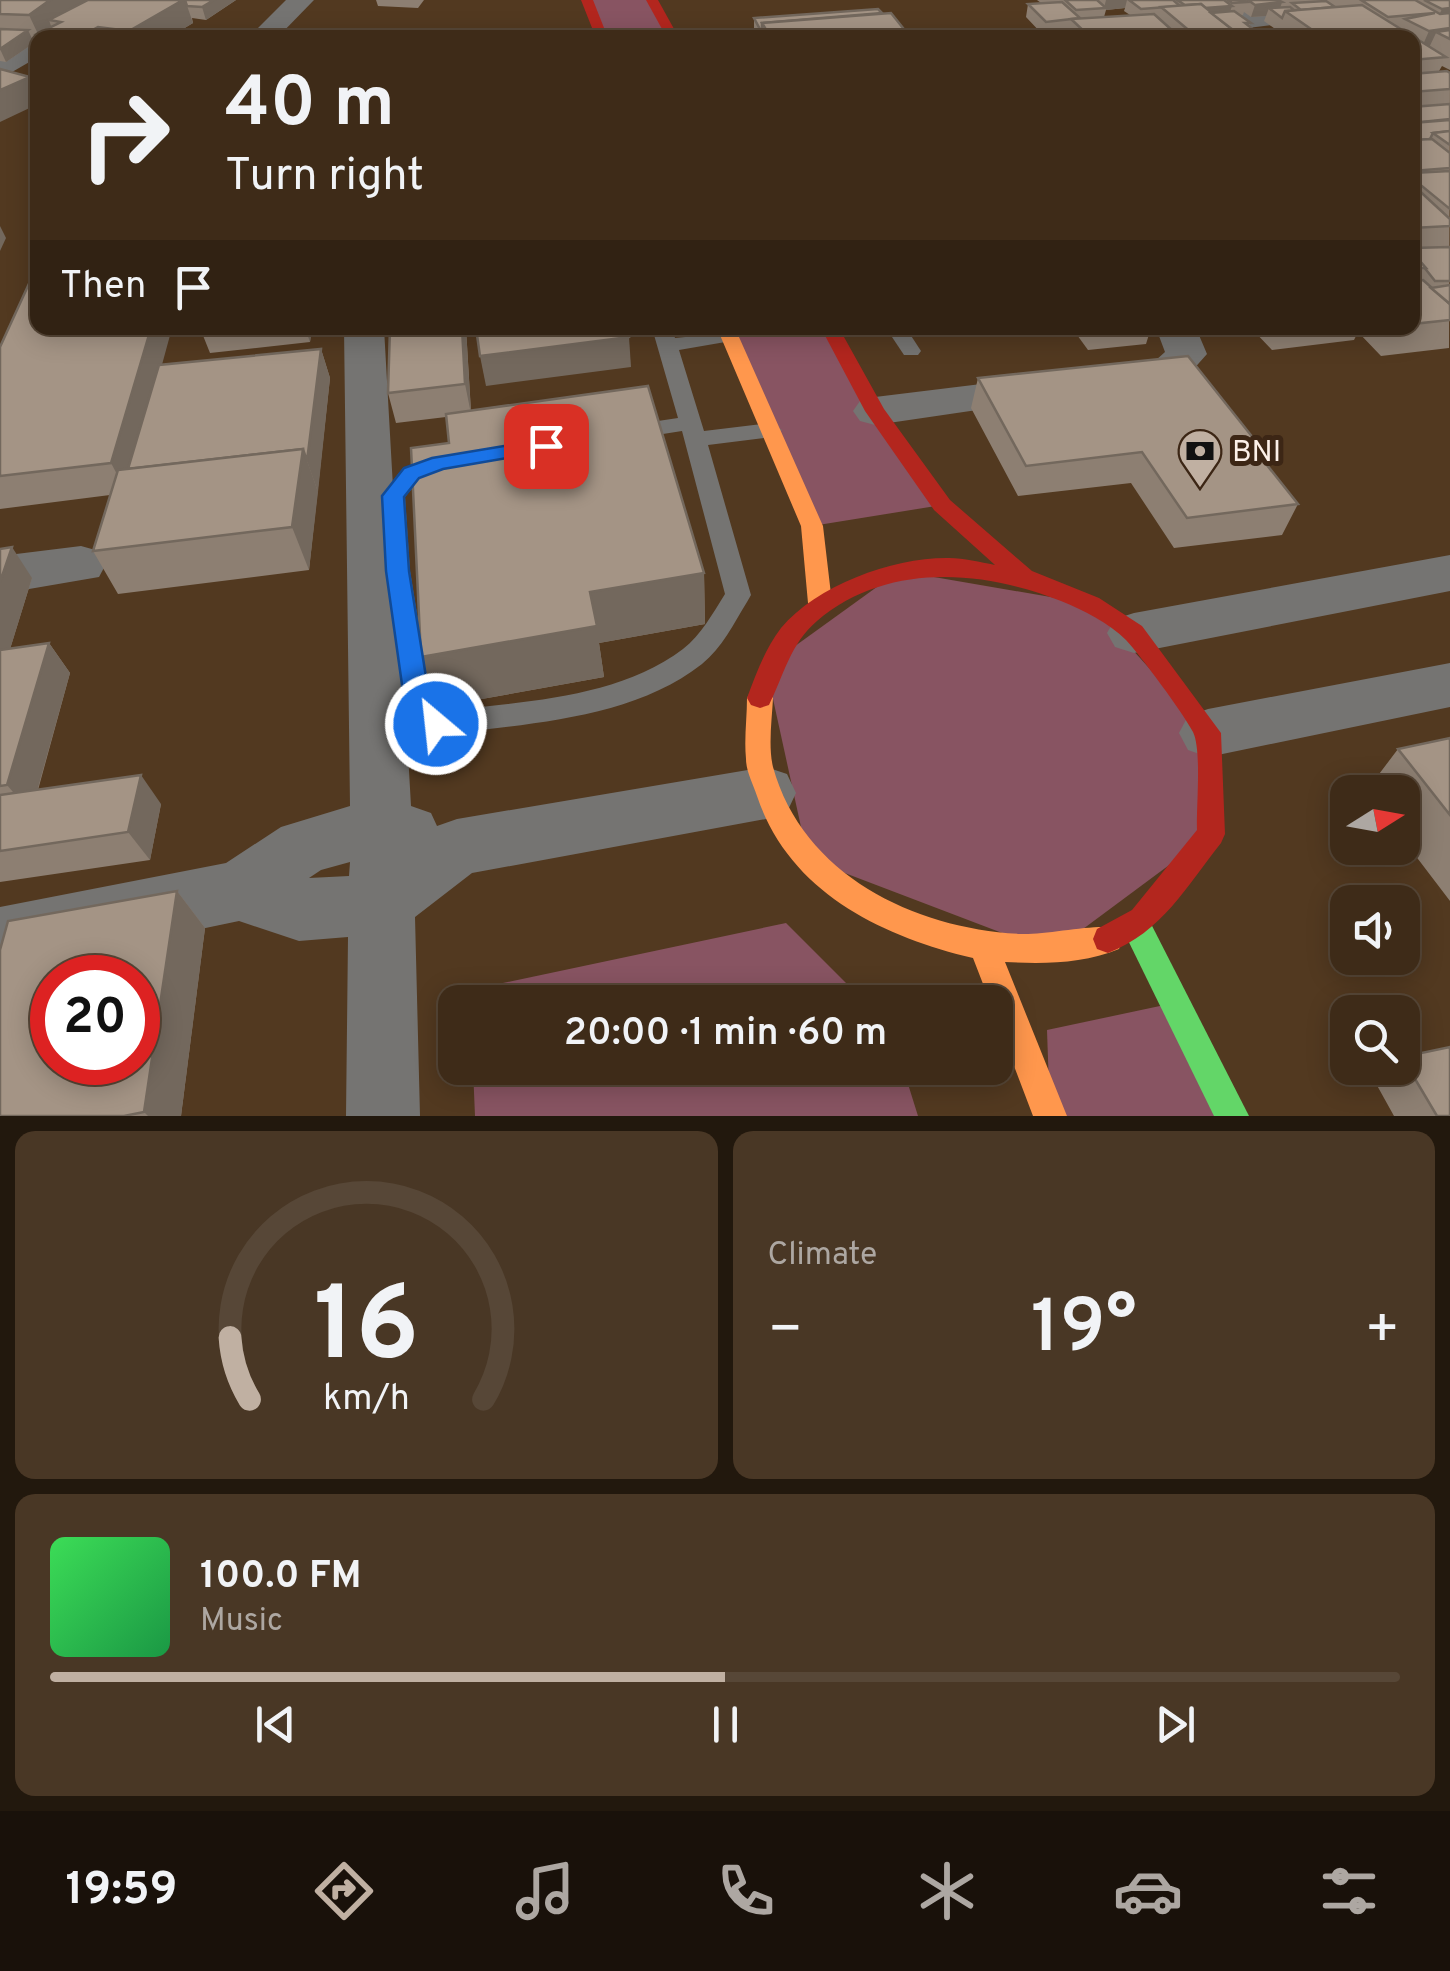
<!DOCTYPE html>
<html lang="en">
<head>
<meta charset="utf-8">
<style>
	body { margin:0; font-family:Overpass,sans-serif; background:#493725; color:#f1f3f6; height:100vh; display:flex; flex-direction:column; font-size:38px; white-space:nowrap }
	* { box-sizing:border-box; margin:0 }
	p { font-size:32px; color:#ada7a2 }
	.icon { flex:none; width:55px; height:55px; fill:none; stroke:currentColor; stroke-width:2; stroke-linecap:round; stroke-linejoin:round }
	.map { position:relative; height:1116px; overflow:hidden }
	.sheet { display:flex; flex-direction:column; gap:15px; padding:15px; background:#22180d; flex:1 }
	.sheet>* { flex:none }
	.top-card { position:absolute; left:30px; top:30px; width:1390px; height:305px; border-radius:20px; box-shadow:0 5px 25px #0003,0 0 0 2px #574737; background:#3e2b18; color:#f1f3f6; overflow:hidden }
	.needle { width:65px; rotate:79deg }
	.fabs { position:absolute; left:1330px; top:775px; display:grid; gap:20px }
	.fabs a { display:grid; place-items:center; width:90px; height:90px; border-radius:20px; background:#3e2b18; box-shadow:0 5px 25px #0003,0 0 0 2px #574737; font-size:50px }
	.speed { position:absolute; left:30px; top:955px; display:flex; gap:20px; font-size:50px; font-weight:700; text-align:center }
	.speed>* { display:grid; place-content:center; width:130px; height:130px; border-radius:50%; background:#3e2b18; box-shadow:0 5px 25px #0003,0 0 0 2px #574737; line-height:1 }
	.speed .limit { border:15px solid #d22; background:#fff; color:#111 }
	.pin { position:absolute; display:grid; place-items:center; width:85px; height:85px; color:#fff; margin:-42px; border-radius:20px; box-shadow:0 5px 15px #0006 }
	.me { position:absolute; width:110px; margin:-55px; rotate:332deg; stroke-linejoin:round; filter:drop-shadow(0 0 8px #0008) }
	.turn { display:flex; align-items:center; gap:35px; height:210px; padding:0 30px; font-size:45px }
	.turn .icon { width:130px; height:130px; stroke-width:2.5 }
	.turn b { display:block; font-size:70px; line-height:85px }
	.then { display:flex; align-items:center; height:95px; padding:0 30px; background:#0003; gap:20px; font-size:38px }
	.big { font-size:75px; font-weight:600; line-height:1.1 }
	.sheet .widget { flex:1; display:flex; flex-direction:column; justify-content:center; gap:15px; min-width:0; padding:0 35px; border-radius:20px; background:#493725 }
	.sheet .dial { align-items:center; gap:0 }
	.dial svg { height:260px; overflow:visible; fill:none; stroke:#574737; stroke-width:7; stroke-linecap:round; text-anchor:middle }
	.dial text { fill:#f1f3f6; stroke:none }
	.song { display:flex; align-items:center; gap:30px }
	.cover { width:120px; height:120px; border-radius:15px; background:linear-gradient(135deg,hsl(130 70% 55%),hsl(140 70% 35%)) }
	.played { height:10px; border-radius:5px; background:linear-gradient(90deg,#c0b0a2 50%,#574737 50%) }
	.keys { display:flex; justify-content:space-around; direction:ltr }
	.heat { display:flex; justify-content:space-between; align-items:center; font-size:55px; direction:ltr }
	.sheet .tiles { flex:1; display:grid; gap:15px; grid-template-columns:1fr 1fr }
	.widget:last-child { grid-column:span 2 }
	.trip { position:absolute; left:438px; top:985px; width:575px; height:100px; border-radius:20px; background:#3e2b18; box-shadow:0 5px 25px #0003,0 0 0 2px #574737; font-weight:600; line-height:100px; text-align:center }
	.tabs { display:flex; height:160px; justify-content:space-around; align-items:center; background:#19110a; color:#ada7a2 }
	.tabs .icon { width:70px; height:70px }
	.tabs .current { color:#c0b0a2 }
	.tabs b { font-size:45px; color:#f1f3f6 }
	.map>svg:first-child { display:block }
</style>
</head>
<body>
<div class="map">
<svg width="1450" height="1116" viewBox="0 0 1450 1116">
	<rect width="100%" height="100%" fill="#523920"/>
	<g fill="#885462">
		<path d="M587,0h63l23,37h-71z"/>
		<path d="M726,328h104l112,177 -130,21z"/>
		<path d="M899,571l192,33 117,129 3,101 -159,118 -244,-93 -42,-192z"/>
		<path d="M786,923l79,79h-395v-12z"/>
		<path d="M1174,1003l58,113h-182l-3,-86z"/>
		<path d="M473,1068h430l15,48h-443z"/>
	</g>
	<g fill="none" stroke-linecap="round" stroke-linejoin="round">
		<g fill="#757472" fill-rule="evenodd">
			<path d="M652,328h20l3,10 62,-6v8l-58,10 25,81 67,-8 11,7 -11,7 -63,8 43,150 -4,7c-13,21 -25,46 -45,62 -73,57 -178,59 -266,72 -13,-5 -25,-11 -31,-23l-21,-142 -3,-75 22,-28 40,-14 11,8c-16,17 -29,9 -49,35l5,74 22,136 8,5c80,-11 175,-12 243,-63 18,-14 30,-36 42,-55l-43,-163 -51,8 -11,-7 11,-7 47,-7z"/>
			<path d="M886,328h20l15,23 -3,4h-14z"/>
		</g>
		<g fill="#757472" fill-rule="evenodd">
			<path d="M286,0h28l-37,38h-29z"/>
			<path d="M1327,4l13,8 -4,5 -168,21h-27l-2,-8 4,-6 17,-4z"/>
			<path d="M38,36l7,2h-7v19l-38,22v-22z"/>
			<path d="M344,328h40l27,478 20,7 6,13 20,-7 309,-52 21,7 9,19 -9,19 -21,7 -294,54 -57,44 5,199h-74l2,-179 -49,4 -60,-20 -239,50v-64l226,-44 55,-36 69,-21zM350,862l-1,14 -40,2 12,-8z"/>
			<path d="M1156,328h40l11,26 -24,27 -60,10 -15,-4 -6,-9 6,-9 47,-8 10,-9z"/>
			<path d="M1038,377l15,4 6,9 -6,9 -178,26 -15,-4 -7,-10 7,-10 15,-4z"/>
			<path d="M81,546l18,5 7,13 -7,13 -99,17v-38z"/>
			<path d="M1450,555v36l-316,62 -19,-6 -8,-14 8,-14 19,-6z"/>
			<path d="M1450,663v44l-242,50 -20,-7 -9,-17 9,-17 20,-7z"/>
		</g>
		<path fill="#63d668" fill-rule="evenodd" d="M1136,912l11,4 102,200h-35l-93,-190 4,-10z"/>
		<g fill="#ff974d" fill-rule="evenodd">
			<path d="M717,328h18l88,198 9,77 -4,6h-16l-4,-6 -7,-77z"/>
			<path d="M760,688l9,3 4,7c-1,21 -5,48 0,69 30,109 143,162 248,167 26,1 80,-12 98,-5l4,10 -4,10c-36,15 -76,15 -114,13l62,154h-34l-38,-100v-14h-5l-17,-44c-92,-22 -184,-66 -216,-162 -4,-12 -11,-25 -11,-37 -2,-20 1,-41 1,-61l4,-7z"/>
		</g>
		<g fill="#b3261e" fill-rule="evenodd">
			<path d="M581,0h12l15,38h-12z"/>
			<path d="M646,0h12l21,38h-12z"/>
			<path d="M821,328h18l45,81 66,91 82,71 67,27 43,28 79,107 4,101 -4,9c-35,44 -59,89 -113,110l-11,-4 -4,-10 4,-10 35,-19 65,-80c-1,-22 5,-80 -4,-98 -10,-19 -52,-76 -67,-92 -17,-17 -43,-30 -65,-39 -78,-31 -175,-39 -244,20 -27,23 -33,54 -48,84l-9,3 -9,-3 -4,-7c9,-24 18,-49 34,-70 36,-43 113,-71 168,-70 15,0 31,4 46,7l-61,-55 -69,-99z"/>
		</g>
	</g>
	<g fill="#8d7f72" fill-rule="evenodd">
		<path d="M0,0h236l-30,20 -14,-2 1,5 -25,15h-130v1h-6l2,4 -28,19 -6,-1z"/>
		<path d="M376,0h48l-6,8 -40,-2z"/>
		<path d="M1037,0h413v70l-8,-4 -3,5 11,2 -1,275 -68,8 -23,-24 -4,8 -82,10 -21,-22h161v-290h-136l2,-7 -14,-10 2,-5 -15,1 -7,-5 -1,3h-4l12,8 -2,3 15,12h-197l1,-5 -25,2 -17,-18 2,-13 13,-1zM1125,8l-1,3 6,4 -26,2 2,-7z"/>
		<path d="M882,13l29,25h-157v-20z"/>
		<path d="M200,328h112l-2,14 -100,11z"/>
		<path d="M466,328l5,83 233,162 1,51 -106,19 5,34 -167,30 12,-264 -3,-26 -50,6 -8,-30z"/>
		<path d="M1072,328h79l-5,16 -58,6z"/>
		<path d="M0,347l162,18 159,-16 9,29 -21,192 -191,24 -25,-43 17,-56 -110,14z"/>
		<path d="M978,378l276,61 -3,6 47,59 -16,31 -108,13 -43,-65 -113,13 -47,-88z"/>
		<path d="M0,549l32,29 -22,71 39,-6 21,30 -32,117 123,14 -11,56 -150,22z"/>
		<path d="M1450,738v163l-48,-63v-46h-33l-2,-2 31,-41z"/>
		<path d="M177,891l28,37 -24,188h-181z"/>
		<path d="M1402,1057l48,59h-56l-20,-36 15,-12h13z"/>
	</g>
	<g fill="#73685d">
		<path d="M50,0h40l-41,20 3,9 -14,5 -9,-19z"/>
		<path d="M183,0h2l8,23 -25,15h-36l-3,-7z"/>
		<path d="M214,0h22l-30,20 -4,-13z"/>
		<path d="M1106,0h21l-2,8 -19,2v-2h-2z"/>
		<path d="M1282,2l-4,13 -9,-7 -3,8 -15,1 4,-12z"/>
		<path d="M1232,6l-4,12 -37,-9z"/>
		<path d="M1450,8v31l-14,-6 -10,21 -8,2 11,-25 3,-1 10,-21z"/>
		<path d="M98,27l5,11h-25z"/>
		<path d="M28,30l6,13 -28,19 -6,-13z"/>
		<path d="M30,77l8,17v10l-38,18v-32z"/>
		<path d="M0,226l6,12 -6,13z"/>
		<path d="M151,328h21l-45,165 -16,-30z"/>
		<path d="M305,328h7l-2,14z"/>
		<path d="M462,328h4l5,86 -6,-30z"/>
		<path d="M629,337l2,30 -145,19 -6,-30z"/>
		<path d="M321,349l9,29 -12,114 -11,-31z"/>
		<path d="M303,449l15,43 -9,78 -17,-43z"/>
		<path d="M12,547l20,31 -25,81 -7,1v-78z"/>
		<path d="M704,573l1,51 -106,19 5,34 -167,30 -16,-50 169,-65z"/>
		<path d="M49,643l21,30 -39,140 -24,-28z"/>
		<path d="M141,775l20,29 -11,56 -22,-28z"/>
		<path d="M177,891l28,37 -24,188h-33l-4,-4z"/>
	</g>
	<g fill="#a49485" stroke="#73685d" stroke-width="2.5" fill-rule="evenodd">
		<path d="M0,0h50l-21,15 -29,-1z"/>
		<path d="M88,0h95l-54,31 -31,-4 -20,11h-16l-25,-4 24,-12 -12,-2z"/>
		<path d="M185,0h29l-12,7 -15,-1z"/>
		<path d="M1065,0h32l9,8 -30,2z"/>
		<path d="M1129,0h44l7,6 -39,3z"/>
		<path d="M1177,0h47l8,6 -27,2 -4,-4 -16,1z"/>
		<path d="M1228,0h16l3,2 -15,1z"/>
		<path d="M1248,0h30l4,2 -27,3z"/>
		<path d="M1361,0h54l25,14 10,-1v15l-21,3 -24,-12 30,-6 -47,4z"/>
		<path d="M1424,0h26v8l-8,1z"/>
		<path d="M1326,1l9,6 -34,3 -9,-7z"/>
		<path d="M1062,2l18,16 -34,4 -18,-18z"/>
		<path d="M1201,4l32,26 -41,3 -31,-26z"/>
		<path d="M1362,5l84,52 -34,3v-22h-88l-39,-27z"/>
		<path d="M1290,7l4,3 -9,1 -3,7 -13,-10z"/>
		<path d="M878,9l4,4 -120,10v10l-8,-15z"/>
		<path d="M1234,11l17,12h-6l19,15h-34l3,-8 -22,-17z"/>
		<path d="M891,13l20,25h-140l-9,-15z"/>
		<path d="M1154,14l20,18 -84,5 -19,-18z"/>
		<path d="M0,29l28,1 -28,19z"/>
		<path d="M1450,30v9l-14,-7z"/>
		<path d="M0,69l30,8 -30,13z"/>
		<path d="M1447,71l3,2v16l-38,3v-18z"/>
		<path d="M1450,104v15l-38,4v-16z"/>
		<path d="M1450,120v11l-17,2 -3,6 -9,1 -9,-6v-11z"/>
		<path d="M1450,131v14l-17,-12z"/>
		<path d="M1432,139l18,14v15l-38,3v-31z"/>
		<path d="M1450,171v38l-38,-31v-5z"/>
		<path d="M1412,184l38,35v7l-38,2z"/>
		<path d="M1450,247v34h-15l-23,-29v-4z"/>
		<path d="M1412,252l14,16h-14z"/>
		<path d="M38,264v64h113l-40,135 -111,13v-129z"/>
		<path d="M1423,280l27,24v16l-38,4v-42z"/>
		<path d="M1450,285v19l-19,-16z"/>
		<path d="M390,328h72l3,56 -77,9z"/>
		<path d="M476,328h151l2,9 -149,19z"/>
		<path d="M1272,328h66l-59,7z"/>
		<path d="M321,349l-14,112 -4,-12 -175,20 31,-104z"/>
		<path d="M1188,356l66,83 -7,1 51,64 -111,14 -45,-66 -116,14 -48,-88z"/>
		<path d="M648,386l56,187 -114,19 7,34 -176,31 -10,-209 38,-5 -3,-29z"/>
		<path d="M303,449l-11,78 -199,24 25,-81z"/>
		<path d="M12,547l-12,35v-33z"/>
		<path d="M49,643l-42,142 -7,1v-136z"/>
		<path d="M1450,738v77l-52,-66z"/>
		<path d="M141,775l-13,57 -128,19v-56z"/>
		<path d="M177,891l-33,221 -20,4h-124v-166l8,-29zM52,978h86v84h-86z"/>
		<path d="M1450,1047v69h-13l-35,-59z"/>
	</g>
	<path fill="#1a73e8" stroke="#114b97" stroke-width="2.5" d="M546,439l10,7 -3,4 -110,19 -24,9 -15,19 5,74 22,137 14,9 4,7 -4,8c-15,5 -32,-5 -39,-19l-20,-142 -4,-75 22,-28 28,-10z"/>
	<defs>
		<g id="bank-pin" transform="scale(2.25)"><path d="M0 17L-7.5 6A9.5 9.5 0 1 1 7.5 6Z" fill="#c0b0a2" stroke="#3c2615"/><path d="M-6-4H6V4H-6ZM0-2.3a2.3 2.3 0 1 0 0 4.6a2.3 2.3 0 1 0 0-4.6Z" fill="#111"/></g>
	</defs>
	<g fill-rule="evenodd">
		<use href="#bank-pin" x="1200" y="451"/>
	</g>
	<g text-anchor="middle" stroke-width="10" stroke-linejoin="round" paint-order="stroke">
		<g font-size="30" fill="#fcf0e8" stroke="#3c2615" text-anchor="start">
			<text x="1232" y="461">BNI</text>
		</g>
	</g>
</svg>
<div class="fabs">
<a><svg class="needle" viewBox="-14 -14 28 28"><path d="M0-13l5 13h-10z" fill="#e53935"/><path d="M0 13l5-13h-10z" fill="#ada7a2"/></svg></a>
<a><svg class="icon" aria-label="sound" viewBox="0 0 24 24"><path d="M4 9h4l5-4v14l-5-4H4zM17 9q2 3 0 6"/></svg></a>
<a><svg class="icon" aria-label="search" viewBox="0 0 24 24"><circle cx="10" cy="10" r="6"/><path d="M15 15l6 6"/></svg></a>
</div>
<div class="speed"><div class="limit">20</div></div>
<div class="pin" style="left:546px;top:446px;background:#d93025"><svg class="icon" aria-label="arrive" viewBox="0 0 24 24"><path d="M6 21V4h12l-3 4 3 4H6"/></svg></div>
<svg class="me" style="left:436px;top:724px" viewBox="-20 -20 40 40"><circle r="17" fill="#1a73e8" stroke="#fff" stroke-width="3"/><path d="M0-11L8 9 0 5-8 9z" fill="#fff"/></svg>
<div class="trip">20:00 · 1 min · 60 m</div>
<div class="top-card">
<div class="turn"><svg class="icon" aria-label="right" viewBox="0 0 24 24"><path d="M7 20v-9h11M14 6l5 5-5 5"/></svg><div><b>40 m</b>Turn right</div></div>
<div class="then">Then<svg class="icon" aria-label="arrive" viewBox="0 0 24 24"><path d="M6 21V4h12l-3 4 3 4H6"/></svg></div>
</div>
</div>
<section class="sheet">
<div class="tiles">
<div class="widget dial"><svg viewBox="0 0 100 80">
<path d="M14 69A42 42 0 1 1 86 69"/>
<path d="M14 69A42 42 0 0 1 8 50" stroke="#c0b0a2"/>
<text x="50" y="56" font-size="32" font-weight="700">16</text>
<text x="50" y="72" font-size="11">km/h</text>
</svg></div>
<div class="widget"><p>Climate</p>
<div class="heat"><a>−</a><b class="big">19°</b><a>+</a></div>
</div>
<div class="widget">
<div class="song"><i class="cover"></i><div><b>100.0 FM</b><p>Music</p></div></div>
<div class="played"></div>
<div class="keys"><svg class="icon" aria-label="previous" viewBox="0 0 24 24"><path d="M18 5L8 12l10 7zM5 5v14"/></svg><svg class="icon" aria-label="pause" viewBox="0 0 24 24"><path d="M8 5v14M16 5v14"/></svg><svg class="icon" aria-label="next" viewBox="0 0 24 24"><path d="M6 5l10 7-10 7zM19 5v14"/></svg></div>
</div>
</div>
</section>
<nav class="tabs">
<b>19:59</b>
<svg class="icon current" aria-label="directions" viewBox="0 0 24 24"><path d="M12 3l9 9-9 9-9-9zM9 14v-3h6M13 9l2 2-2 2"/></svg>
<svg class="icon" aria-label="music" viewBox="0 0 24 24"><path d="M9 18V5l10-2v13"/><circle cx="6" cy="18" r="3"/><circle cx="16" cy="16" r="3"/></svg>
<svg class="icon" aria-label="phone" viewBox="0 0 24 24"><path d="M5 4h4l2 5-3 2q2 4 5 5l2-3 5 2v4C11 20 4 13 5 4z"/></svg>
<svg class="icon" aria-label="climate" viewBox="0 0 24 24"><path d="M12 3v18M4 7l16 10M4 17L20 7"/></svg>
<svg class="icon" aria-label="car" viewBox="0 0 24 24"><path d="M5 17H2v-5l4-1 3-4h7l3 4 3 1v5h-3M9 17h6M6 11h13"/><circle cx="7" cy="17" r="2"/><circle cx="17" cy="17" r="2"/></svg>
<svg class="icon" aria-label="filters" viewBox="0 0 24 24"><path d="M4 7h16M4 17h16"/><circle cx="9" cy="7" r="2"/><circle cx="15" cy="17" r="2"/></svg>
</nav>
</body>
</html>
